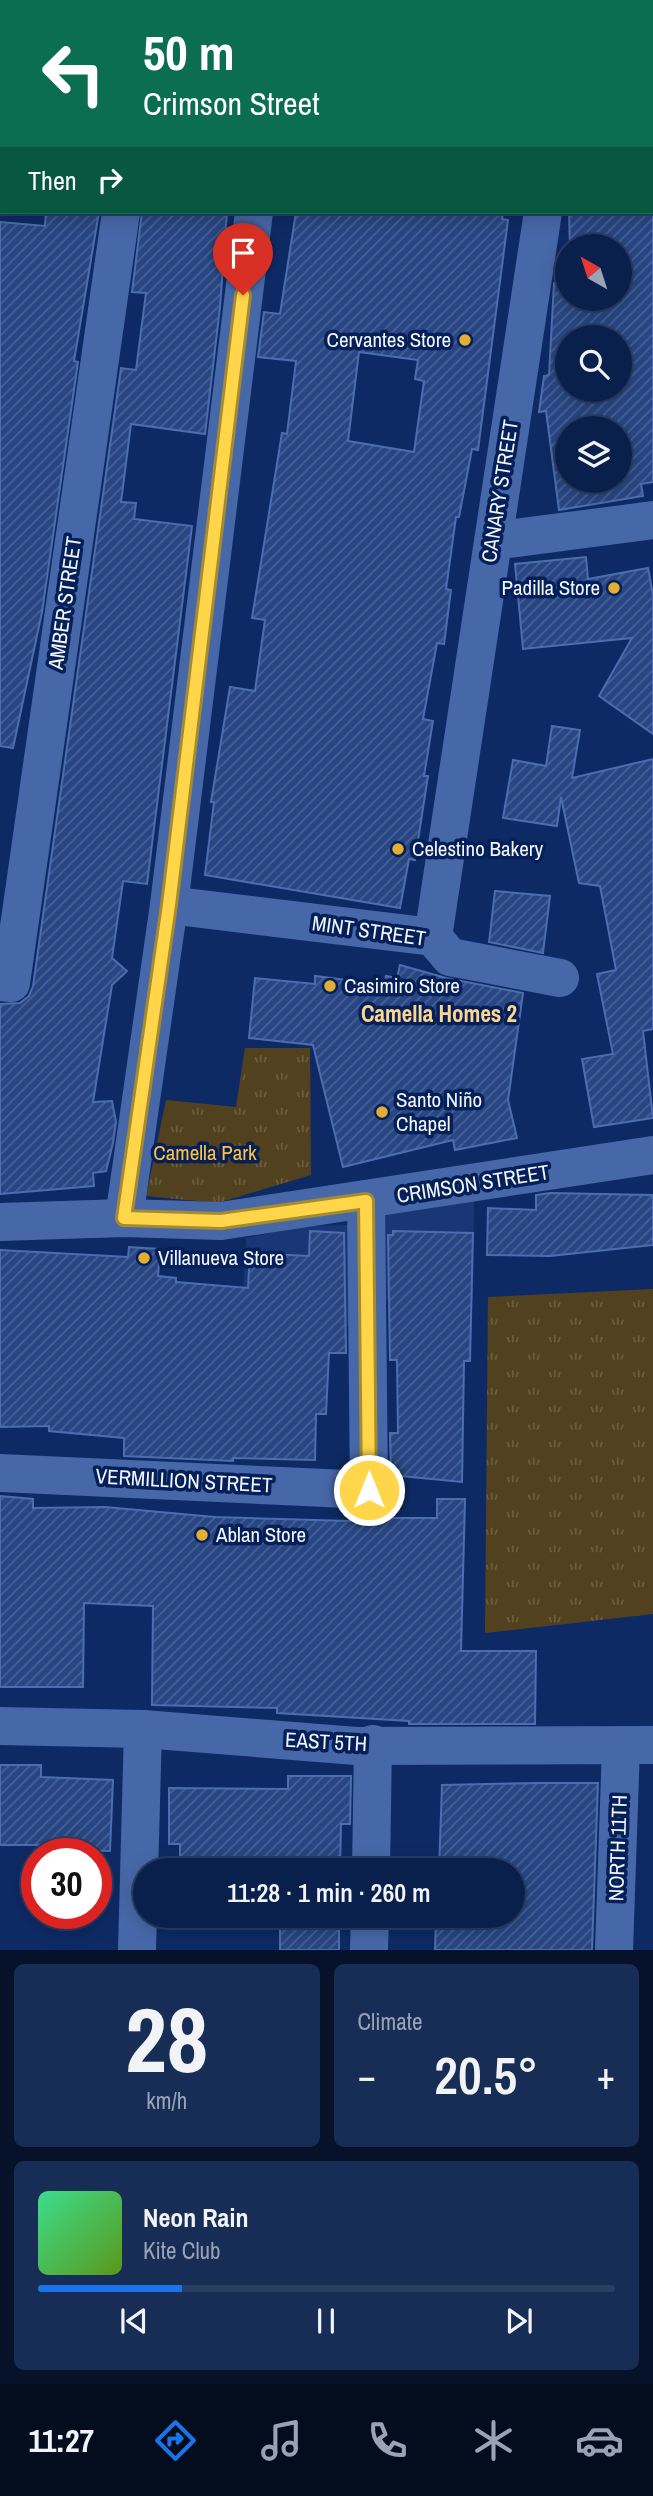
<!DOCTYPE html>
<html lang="en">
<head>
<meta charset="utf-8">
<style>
	body { margin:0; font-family:"Archivo Narrow",sans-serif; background:#182d56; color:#f1f3f6; height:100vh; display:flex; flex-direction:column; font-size:26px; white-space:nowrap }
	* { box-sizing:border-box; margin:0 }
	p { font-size:23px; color:#99a3b5 }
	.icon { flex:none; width:38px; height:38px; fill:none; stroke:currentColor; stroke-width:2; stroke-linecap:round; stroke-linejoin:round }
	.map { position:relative; height:1950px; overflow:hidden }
	.drawer { display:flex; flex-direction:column; gap:14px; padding:14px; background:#06122a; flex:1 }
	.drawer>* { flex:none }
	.hud { position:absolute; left:0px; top:0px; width:654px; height:214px; box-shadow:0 4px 18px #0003,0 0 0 2px #2a3e64; background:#0b6e4f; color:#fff; overflow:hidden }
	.needle { width:46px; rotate:321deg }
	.controls { position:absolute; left:555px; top:234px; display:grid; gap:14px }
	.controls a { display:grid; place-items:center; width:77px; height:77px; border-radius:50%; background:#0a204c; box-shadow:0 4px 18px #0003,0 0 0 2px #2a3e64; font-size:35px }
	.speed { position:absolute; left:21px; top:1838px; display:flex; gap:14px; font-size:35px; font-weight:700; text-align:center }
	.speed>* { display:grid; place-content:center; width:91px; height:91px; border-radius:50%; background:#0a204c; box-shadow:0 4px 18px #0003,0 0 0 2px #2a3e64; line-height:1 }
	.speed .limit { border:10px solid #d22; background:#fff; color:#111 }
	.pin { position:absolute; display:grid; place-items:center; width:60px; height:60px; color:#fff; margin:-72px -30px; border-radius:50% 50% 50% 0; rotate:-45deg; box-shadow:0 0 7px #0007 }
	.pin .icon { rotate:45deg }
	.me { position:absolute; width:77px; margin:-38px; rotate:0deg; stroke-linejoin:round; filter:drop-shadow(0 0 5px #0008) }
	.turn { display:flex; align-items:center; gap:24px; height:147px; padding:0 28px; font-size:32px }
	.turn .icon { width:91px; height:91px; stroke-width:2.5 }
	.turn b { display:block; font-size:49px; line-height:60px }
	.then { display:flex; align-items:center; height:66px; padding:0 28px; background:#0003; gap:14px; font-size:26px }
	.big { font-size:52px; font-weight:600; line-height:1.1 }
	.drawer .card { flex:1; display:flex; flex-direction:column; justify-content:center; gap:10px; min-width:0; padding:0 24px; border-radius:10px; background:#182d56 }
	.drawer .dial { align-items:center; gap:0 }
	.dial b { font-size:91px; line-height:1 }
	.song { display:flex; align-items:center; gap:21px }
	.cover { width:84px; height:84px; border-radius:10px; background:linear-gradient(135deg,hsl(150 70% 55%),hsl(90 70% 35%)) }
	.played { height:7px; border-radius:4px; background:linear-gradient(90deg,#1a73e8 25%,#2a3e64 25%) }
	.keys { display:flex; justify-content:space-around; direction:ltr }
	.heat { display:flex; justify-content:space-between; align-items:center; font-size:38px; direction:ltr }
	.drawer .tiles { flex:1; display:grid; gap:14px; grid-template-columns:1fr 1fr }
	.card:last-child { grid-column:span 2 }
	.trip { position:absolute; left:133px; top:1858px; width:392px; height:70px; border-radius:35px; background:#0a204c; box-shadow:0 4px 18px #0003,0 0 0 2px #2a3e64; font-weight:600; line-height:70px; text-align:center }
	.dock { display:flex; height:112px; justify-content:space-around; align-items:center; background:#040d1e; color:#99a3b5 }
	.dock .icon { width:49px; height:49px }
	.dock .selected { color:#1a73e8 }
	.dock b { font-size:32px; color:#f1f3f6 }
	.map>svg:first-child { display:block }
</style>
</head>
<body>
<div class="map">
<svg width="653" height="1950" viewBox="0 0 653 1950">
	<defs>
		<pattern id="grass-tufts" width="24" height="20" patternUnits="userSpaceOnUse" patternTransform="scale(1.75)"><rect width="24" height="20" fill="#52411f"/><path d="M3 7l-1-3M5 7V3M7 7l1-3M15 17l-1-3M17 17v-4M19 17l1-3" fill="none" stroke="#6b5d40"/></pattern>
		<pattern id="building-hatch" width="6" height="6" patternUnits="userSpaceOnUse" patternTransform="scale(1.75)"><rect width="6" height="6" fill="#284683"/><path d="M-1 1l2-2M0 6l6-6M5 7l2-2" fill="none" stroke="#486195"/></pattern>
	</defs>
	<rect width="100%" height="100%" fill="#0e2a65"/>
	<path fill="#193676" d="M474,1195l-1,104 -83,-1 -42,28 -106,-3 4,-85 59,-12 44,-1 48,-16z"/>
	<g fill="url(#grass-tufts)">
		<path d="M245,1048h65l1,127 -94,28 -71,-7 20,-96 70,7z"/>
		<path d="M653,1289v325l-168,19 3,-336z"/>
	</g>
	<g fill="url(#building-hatch)" stroke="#4c6eaf" stroke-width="2" fill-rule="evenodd">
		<path d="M46,212h53l-25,149 4,1 -36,250 -29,136 -13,-2v-524l45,4z"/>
		<path d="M142,212h85l-7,95 -15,127 -74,-10 -10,78 15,1 -2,16 58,7 -45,358 -24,-3 -11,77 15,13 -15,14 -19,117 19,-1 4,21 -3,21 -7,28 -13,2 1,13 -94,8v-190l20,-1 9,-7 4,-10 88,-618 15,2 10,-77 -14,-1z"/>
		<path d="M296,212h207l-1,7 6,1 -30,230 -6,-1 -13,68h-3l-10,72 5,1 -7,54 -7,-1 -14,76 10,2 -9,55h4l-13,84 -6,-1 -9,49 -195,-33 9,-73h-3l19,-115 25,4 10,-71 -13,-2 30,-185 5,1 9,-73 -38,-4 6,-45 16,2zM359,352l59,8 -3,19 9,2 -10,71 -66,-11z"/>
		<path d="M569,212h84v270l-12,2 2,12 -84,14 -13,-99 -7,1 5,-36 5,-1 5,-92 13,-2v18h53v-52h-50zM567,338h53v52h-53zM567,429h53v52h-53z"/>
		<path d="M586,557l2,22 60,-11 5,27v139l-54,-38 33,-58 -109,11 -8,-85z"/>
		<path d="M552,726l28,4 -8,48 81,-19v270l-10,2 10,87 -59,9 -12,-68 31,-5 -16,-80 19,-4 -16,-84 -21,-3 -18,-86 -4,29 -54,-8 10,-58 33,6z"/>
		<path d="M495,891l55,5 -7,57 -54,-11z"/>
		<path d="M400,965l46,13 77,15 -15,107 9,38 -62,12 -2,-10 -110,27 -30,-122 -64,-7 6,-60 60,6v-8l69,9 2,-9 11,2z"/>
		<path d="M550,1193l103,2v50l-103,11 -63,-1 1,-47 48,2v-15z"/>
		<path d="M310,1231l34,2 2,120h-17l-3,61h-10l-1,46 -82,-2v3l-109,-5v-18l-75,-7v-5l-49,1v-177l128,7 1,-10 31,2 -2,27 18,2v4l72,6 2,-35 59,3z"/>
		<path d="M393,1231l80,2 -3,128h-6l-2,121 -71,-7 -1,-42h8l-1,-73h-7l-2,-125h5z"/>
		<path d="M0,1496l33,3v9l72,-1 110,10 169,5v-4h53v-19h28l-4,152h75l-1,73h-126v-3l-132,-8v-5l-125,-3 1,-99 -69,-3 -1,84h-83z"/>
		<path d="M0,1765h41v12l72,3 -3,71 -55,-1v-5h-55z"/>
		<path d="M288,1776h63l-1,48h-9l-1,47h-160v-27h-11v-56l119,1z"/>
		<path d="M538,1783h60l-6,167h-157l1,-32 2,-2h75v-45h-74l3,-86z"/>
		<rect x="280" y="1916" width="59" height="34"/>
	</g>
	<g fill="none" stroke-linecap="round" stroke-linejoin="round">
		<g stroke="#4768a8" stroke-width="38">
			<path d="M435,2l1,-2"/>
			<path d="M0,154l2,-1"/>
			<path d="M493,541l160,-21"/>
			<path d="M169,905l264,32 17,20 110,21"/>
			<path d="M433,937l110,-725"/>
			<path d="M0,982l11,1 110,-771"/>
			<path d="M124,1218l45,-313 85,-693"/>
			<path d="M0,1222l124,-4 97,3 432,-66"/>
			<path d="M0,1473l369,17 -3,-289"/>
			<path d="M0,1726l143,3 213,17 297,-1"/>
			<path d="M371,1871l2,-127"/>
			<path d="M137,1950l6,-221"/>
			<path d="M369,1950l1,-34"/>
			<path d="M614,1950l7,-204"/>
		</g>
	</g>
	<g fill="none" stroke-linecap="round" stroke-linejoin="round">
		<g stroke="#a68a30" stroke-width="18">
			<path id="route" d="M243,295l-74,610 -45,313 97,3 145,-20 3,289"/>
		</g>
		<use href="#route" stroke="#ffd54a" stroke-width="12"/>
	</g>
	<g fill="#e4ae35" stroke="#051f59" stroke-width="2.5">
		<circle cx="465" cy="340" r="7"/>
		<circle cx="614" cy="588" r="7"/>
		<circle cx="398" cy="849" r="7"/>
		<circle cx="330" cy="986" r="7"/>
		<circle cx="382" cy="1112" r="7"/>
		<circle cx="144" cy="1258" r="7"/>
		<circle cx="202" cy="1535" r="7"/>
	</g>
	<g text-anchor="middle" stroke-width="7" stroke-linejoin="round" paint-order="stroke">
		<g font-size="21" fill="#f1f5fc" stroke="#051f59" text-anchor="start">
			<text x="451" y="347" text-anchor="end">Cervantes Store</text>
			<text x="600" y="595" text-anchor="end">Padilla Store</text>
			<text x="412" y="856">Celestino Bakery</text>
			<text x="344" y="993">Casimiro Store</text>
			<text x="396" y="1107">Santo Niño<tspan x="396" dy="24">Chapel</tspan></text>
			<text x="158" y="1265">Villanueva Store</text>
			<text x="216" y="1542">Ablan Store</text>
		</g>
		<g font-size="21" fill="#f1f5fc" stroke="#051f59">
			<text transform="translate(500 491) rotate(-81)" y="7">CANARY STREET</text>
			<text transform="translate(65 603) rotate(-82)" y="7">AMBER STREET</text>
			<text transform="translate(369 931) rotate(8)" y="7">MINT STREET</text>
			<text transform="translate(473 1184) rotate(-9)" y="7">CRIMSON STREET</text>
			<text transform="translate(184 1481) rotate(3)" y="7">VERMILLION STREET</text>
			<text transform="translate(326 1742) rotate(3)" y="7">EAST 5TH</text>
			<text transform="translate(618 1848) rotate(-88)" y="7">NORTH 11TH</text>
		</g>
		<g font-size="21" fill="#ffc341" stroke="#051f59">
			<text x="205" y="1160">Camella Park</text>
		</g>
		<g font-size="23" font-weight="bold" fill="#fcd68e" stroke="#051f59">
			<text x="439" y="1022">Camella Homes 2</text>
		</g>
	</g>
</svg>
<div class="controls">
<a><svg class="needle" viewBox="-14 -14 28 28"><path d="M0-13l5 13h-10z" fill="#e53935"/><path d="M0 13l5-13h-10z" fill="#99a3b5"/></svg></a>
<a><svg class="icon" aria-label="search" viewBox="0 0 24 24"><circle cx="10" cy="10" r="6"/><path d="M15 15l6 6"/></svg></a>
<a><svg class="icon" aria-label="layers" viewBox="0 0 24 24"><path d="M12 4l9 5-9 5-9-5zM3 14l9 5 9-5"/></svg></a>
</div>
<div class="speed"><div class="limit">30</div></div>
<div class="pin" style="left:243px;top:295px;background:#d93025"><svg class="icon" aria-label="arrive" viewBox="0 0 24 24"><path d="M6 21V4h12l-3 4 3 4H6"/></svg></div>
<svg class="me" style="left:369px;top:1490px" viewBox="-20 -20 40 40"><circle r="17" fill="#ffd54a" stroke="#fff" stroke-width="3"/><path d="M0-11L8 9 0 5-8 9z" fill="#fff"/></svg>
<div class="trip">11:28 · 1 min · 260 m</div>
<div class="hud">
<div class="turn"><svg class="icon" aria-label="left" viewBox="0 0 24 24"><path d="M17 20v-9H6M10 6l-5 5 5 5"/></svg><div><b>50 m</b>Crimson Street</div></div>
<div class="then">Then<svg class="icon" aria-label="right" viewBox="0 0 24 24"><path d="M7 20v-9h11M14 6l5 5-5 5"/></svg></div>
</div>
</div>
<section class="drawer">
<div class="tiles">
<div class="card dial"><b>28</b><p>km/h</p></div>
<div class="card"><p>Climate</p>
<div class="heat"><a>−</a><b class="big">20.5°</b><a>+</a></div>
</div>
<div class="card">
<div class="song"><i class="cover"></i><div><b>Neon Rain</b><p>Kite Club</p></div></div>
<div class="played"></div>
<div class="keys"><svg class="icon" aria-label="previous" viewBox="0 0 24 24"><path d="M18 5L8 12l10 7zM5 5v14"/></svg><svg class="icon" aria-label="pause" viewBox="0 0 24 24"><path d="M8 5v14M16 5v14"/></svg><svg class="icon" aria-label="next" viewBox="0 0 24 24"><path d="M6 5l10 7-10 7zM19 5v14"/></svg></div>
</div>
</div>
</section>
<nav class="dock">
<b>11:27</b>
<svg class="icon selected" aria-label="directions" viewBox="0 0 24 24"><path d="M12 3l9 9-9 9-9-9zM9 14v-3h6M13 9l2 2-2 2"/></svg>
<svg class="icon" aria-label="music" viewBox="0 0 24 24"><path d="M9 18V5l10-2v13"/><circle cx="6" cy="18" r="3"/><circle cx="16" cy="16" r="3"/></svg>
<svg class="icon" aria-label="phone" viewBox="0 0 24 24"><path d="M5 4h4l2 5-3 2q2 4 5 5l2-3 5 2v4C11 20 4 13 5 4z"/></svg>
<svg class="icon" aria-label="climate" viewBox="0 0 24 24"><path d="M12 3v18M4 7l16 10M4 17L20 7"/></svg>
<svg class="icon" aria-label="car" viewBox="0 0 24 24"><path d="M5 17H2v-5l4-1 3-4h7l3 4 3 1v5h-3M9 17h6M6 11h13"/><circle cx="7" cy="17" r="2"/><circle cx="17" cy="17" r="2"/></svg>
</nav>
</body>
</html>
